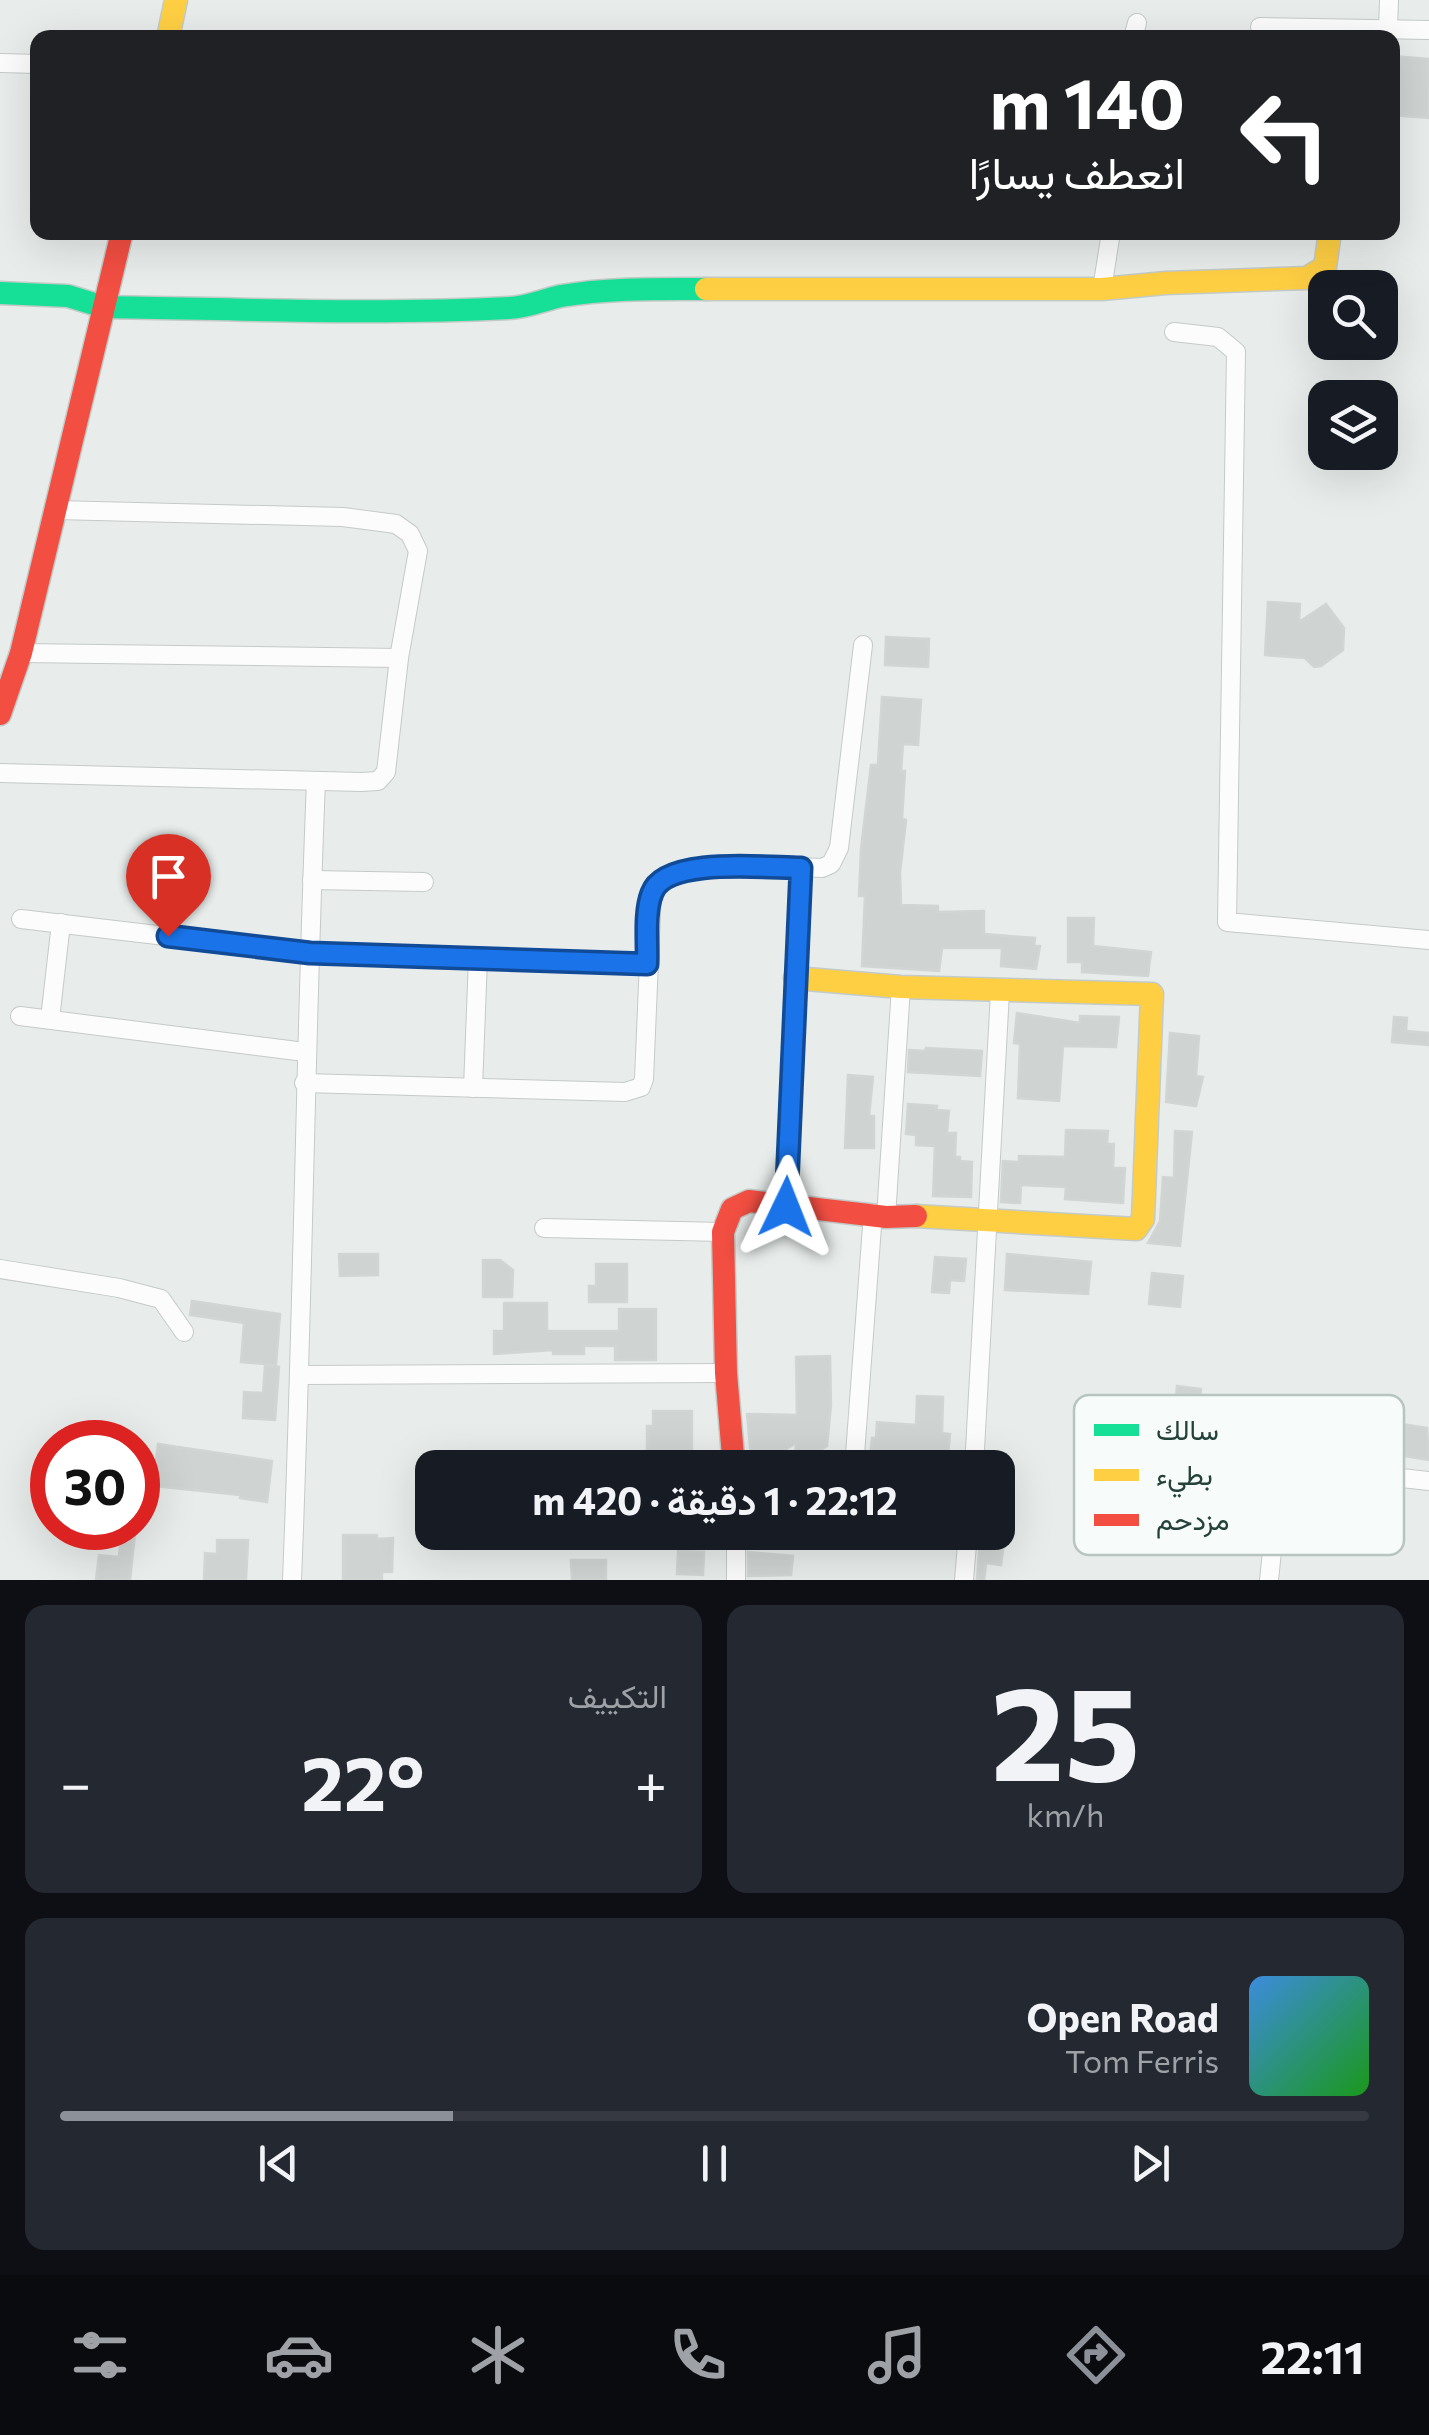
<!DOCTYPE html>
<html lang="ar">
<head>
<meta charset="utf-8">
<style>
	body { margin:0; font-family:Commissioner,Vazirmatn,sans-serif; background:#242831; color:#f1f3f6; direction:rtl; height:100vh; display:flex; flex-direction:column; font-size:38px; white-space:nowrap }
	* { box-sizing:border-box; margin:0 }
	p { font-size:32px; color:#9ea1a6 }
	.icon { flex:none; width:55px; height:55px; fill:none; stroke:currentColor; stroke-width:2; stroke-linecap:round; stroke-linejoin:round }
	.map { position:relative; height:1580px; overflow:hidden; direction:ltr }
	.side { display:flex; flex-direction:column; gap:25px; padding:25px; background:#0d0f14; flex:1 }
	.side>* { flex:none }
	.hud { position:absolute; left:30px; top:30px; width:1370px; height:210px; border-radius:20px; box-shadow:0 10px 40px #0002; direction:rtl; background:#202124; color:#fff; overflow:hidden }
	.tools { position:absolute; left:1308px; top:270px; display:grid; gap:20px }
	.tools a { display:grid; place-items:center; width:90px; height:90px; border-radius:20px; background:#171b24; box-shadow:0 10px 40px #0002; font-size:50px }
	.speed { position:absolute; left:30px; top:1420px; display:flex; gap:20px; font-size:50px; font-weight:700; text-align:center }
	.speed>* { display:grid; place-content:center; width:130px; height:130px; border-radius:50%; background:#171b24; box-shadow:0 10px 40px #0002; line-height:1 }
	.speed .limit { border:15px solid #d22; background:#fff; color:#111 }
	.pin { position:absolute; display:grid; place-items:center; width:85px; height:85px; color:#fff; margin:-102px -42px; border-radius:50% 50% 50% 0; rotate:-45deg; box-shadow:0 0 10px #0007 }
	.pin .icon { rotate:45deg }
	.me { position:absolute; width:110px; margin:-55px; rotate:2deg; stroke-linejoin:round; filter:drop-shadow(0 0 8px #0008) }
	.turn { display:flex; align-items:center; gap:35px; height:210px; padding:0 50px; font-size:45px }
	.turn .icon { width:130px; height:130px; stroke-width:2.5 }
	.turn b { display:block; font-size:70px; line-height:85px }
	.big { font-size:75px; font-weight:700; line-height:1.1 }
	.side .card { flex:1; display:flex; flex-direction:column; justify-content:center; gap:15px; min-width:0; padding:0 35px; border-radius:20px; background:#242831 }
	.side .dial { align-items:center; gap:0 }
	.dial b { font-size:130px; line-height:1 }
	.song { display:flex; align-items:center; gap:30px }
	.cover { width:120px; height:120px; border-radius:15px; background:linear-gradient(135deg,hsl(210 70% 55%),hsl(120 70% 35%)) }
	.played { height:10px; border-radius:5px; background:linear-gradient(90deg,#8c9099 30%,#363941 30%) }
	.keys { display:flex; justify-content:space-around; direction:ltr }
	.heat { display:flex; justify-content:space-between; align-items:center; font-size:55px; direction:ltr }
	.side .tiles { flex:1; display:grid; gap:25px; grid-template-columns:1fr 1fr }
	.card:last-child { grid-column:span 2 }
	.trip { position:absolute; left:415px; top:1450px; width:600px; height:100px; border-radius:20px; background:#171b24; box-shadow:0 10px 40px #0002; font-weight:700; line-height:100px; text-align:center; direction:rtl }
	.dock { display:flex; height:160px; justify-content:space-around; align-items:center; background:#090b0e; color:#9ea1a6 }
	.dock .icon { width:70px; height:70px }
	.dock .selected { color:#8c9099 }
	.dock b { font-size:45px; color:#f1f3f6 }
	.map>svg:first-child { display:block }
</style>
</head>
<body>
<div class="map">
<svg width="1429" height="1580" viewBox="0 0 1429 1580">
	<rect width="100%" height="100%" fill="#e8edeb"/>
	<g fill="#cfd4d2" stroke="#d1d6d4" stroke-width="2.5">
		<path d="M1392,56l37,3v59l-37,-3z"/>
		<path d="M1268,602l32,2 -1,18 27,-18 18,24 -1,22 -22,16 -7,1 -9,-9 -40,-3z"/>
		<path d="M886,637l43,2 -1,28 -43,-2z"/>
		<path d="M882,697l39,3 -3,45 -15,-1 -2,27h4l-3,48 4,1 -6,53 1,32 37,1v6l46,-1v23l51,4 -1,8h6l-4,23 -35,-3 1,-18h-60l-3,23 -77,-5 3,-70h-6l2,-47 10,-84h7z"/>
		<path d="M1068,918h26l-1,28 58,6 -3,24 -66,-4v-10h-14z"/>
		<path d="M1017,1013l63,10v-7l39,1 -3,30 -53,-1 -4,55 -41,-3 2,-54 -6,-1z"/>
		<path d="M1394,1017l13,1 -1,13 23,2v12l-37,-3z"/>
		<path d="M1170,1033l29,3 -3,40 7,1 -7,29 -30,-4z"/>
		<path d="M926,1048l56,3 -2,25 -72,-4 1,-22 16,1z"/>
		<path d="M848,1075l25,2 -4,39h5v32h-29z"/>
		<path d="M908,1104l29,2 -1,4 13,1 -2,22h9l-1,24h5v4l12,1 -1,35 -38,-1 2,-50 -19,-1v-10l-10,-1z"/>
		<path d="M1066,1130l42,1 -1,13h7l-1,24h12l-2,35 -58,-4 1,-12 -45,-2 -1,18 -19,-1 2,-41 16,1v-6l46,1z"/>
		<path d="M1175,1131l17,1 -12,114 -32,-3 12,-22 3,-44 11,1z"/>
		<path d="M339,1254h39v21l-38,1z"/>
		<path d="M1007,1254l84,8 -3,32 -83,-4z"/>
		<path d="M935,1257l31,2 -2,22 -14,-1 -1,13 -17,-1z"/>
		<path d="M483,1260h17l13,10 -1,27h-29z"/>
		<path d="M596,1264h31v38h-38v-16h7z"/>
		<path d="M1152,1273l31,3 -3,31 -31,-3z"/>
		<path d="M192,1301l88,13 -4,51 -35,-3 3,-39 -54,-8z"/>
		<path d="M504,1303h43v28h72v-22h37v51h-41v-14h-31v8h-31v-4l-59,4v-23h10z"/>
		<path d="M830,1356l1,49 -4,41 -14,9 -18,3 1,-15 -29,18 -12,-1 -4,-3 -4,-43 50,1 -1,-58z"/>
		<path d="M265,1366l14,1 -4,53 -32,-2 1,-26 19,1z"/>
		<path d="M1177,1386l24,3 -6,61 -24,-3z"/>
		<path d="M917,1396l26,1 -1,36 8,1 -3,34h-73v-8l-4,-1 2,-21h4l1,-16 39,3z"/>
		<path d="M653,1411h39v41h-45v-26h6z"/>
		<path d="M1402,1424l25,4 2,32 -31,-5z"/>
		<path d="M158,1444l114,17 -5,41 -27,-4v-3l-87,-9z"/>
		<path d="M121,1532l14,2 -5,46h-34l3,-25 20,2z"/>
		<path d="M343,1535h34v4l16,-1 -1,34h-10v8h-39z"/>
		<path d="M980,1539l24,3 -3,23 -15,-2 -2,17h-7z"/>
		<path d="M217,1540h31l-2,40h-42l1,-27 12,1z"/>
		<path d="M678,1551l26,1 -1,23 -26,-1z"/>
		<path d="M748,1552l45,4 -2,19 -43,1z"/>
		<path d="M571,1560h35v20h-34z"/>
	</g>
	<g fill="none" stroke-linecap="round" stroke-linejoin="round">
		<g stroke="#c5cac8" stroke-width="20">
			<g id="street">
				<path d="M1260,27l169,3"/>
				<path d="M1388,29l1,-29"/>
				<path d="M1133,38l4,-15"/>
				<path d="M0,63l38,1"/>
				<path d="M1102,289l9,-57"/>
				<path d="M1174,332l44,5 18,15 -9,570 202,18"/>
				<path d="M21,653l378,5"/>
				<path d="M0,773l361,9 17,-1 8,-9 13,-114 19,-107 -8,-17 -14,-10 -53,-7 -287,-7"/>
				<path d="M312,880l112,2"/>
				<path d="M21,919l289,34 337,11"/>
				<path d="M20,1016l285,36"/>
				<path d="M50,1019l11,-96"/>
				<path d="M304,1083l321,9 16,-5 3,-8 8,-189c32,-36 125,-22 170,-22l9,-4 8,-16 24,-203"/>
				<path d="M473,1088l5,-130"/>
				<path d="M786,1207l15,-339"/>
				<path d="M886,1217l15,-230"/>
				<path d="M544,1228l179,4"/>
				<path d="M0,1269l119,19 42,11 23,33"/>
				<path d="M300,1375l426,-2"/>
				<path d="M1222,1458l207,23"/>
				<path d="M854,1468l19,-255"/>
				<path d="M974,1468l26,-476"/>
				<path d="M736,1532v48"/>
				<path d="M292,1580c11,-266 13,-532 24,-799"/>
				<path d="M964,1580l4,-48"/>
				<path d="M1269,1580l12,-115"/>
			</g>
		</g>
		<g stroke="#c3cbc8" stroke-width="25">
			<path id="fast" d="M0,293l68,3 36,11c135,2 270,8 405,1 19,-1 34,-8 52,-12 48,-8 96,-7 145,-7"/>
		</g>
		<g stroke="#c3cbc8" stroke-width="25">
			<g id="slow">
				<path d="M168,38l8,-38"/>
				<path d="M706,289h396l64,-6 141,-5 18,-11 5,-35"/>
				<path d="M795,978l106,9 251,7 -9,225 -7,10 -220,-13"/>
			</g>
		</g>
		<g stroke="#c3cbc8" stroke-width="25">
			<g id="jam">
				<path d="M0,714l21,-61 101,-421"/>
				<path d="M734,1468l-8,-95 -3,-141 9,-23 17,-8 137,16 30,-1"/>
			</g>
		</g>
		<use href="#street" stroke="#fcfcfc" stroke-width="18"/>
		<use href="#fast" stroke="#16e098" stroke-width="22"/>
		<use href="#slow" stroke="#ffcf43" stroke-width="22"/>
		<use href="#jam" stroke="#f24e42" stroke-width="22"/>
	</g>
	<g fill="none" stroke-linecap="round" stroke-linejoin="round">
		<g stroke="#114b97" stroke-width="25">
			<path id="route" d="M168,936l142,17 337,11c1,-21 -3,-51 5,-71 13,-37 116,-25 149,-25l-15,339"/>
		</g>
		<use href="#route" stroke="#1a73e8" stroke-width="18"/>
	</g>
	<rect x="1074" y="1395" width="330" height="160" rx="15" fill="#f7fbf9" stroke="#b8c4c0" stroke-width="2.5"/>
	<rect x="1094" y="1424" width="45" height="12" fill="#16e098"/>
	<rect x="1094" y="1469" width="45" height="12" fill="#ffcf43"/>
	<rect x="1094" y="1514" width="45" height="12" fill="#f24e42"/>
	<g font-size="28" fill="#24423a">
		<text x="1156" y="1440">سالك</text>
		<text x="1156" y="1485">بطيء</text>
		<text x="1156" y="1530">مزدحم</text>
	</g>
</svg>
<div class="tools">
<a><svg class="icon" aria-label="search" viewBox="0 0 24 24"><circle cx="10" cy="10" r="6"/><path d="M15 15l6 6"/></svg></a>
<a><svg class="icon" aria-label="layers" viewBox="0 0 24 24"><path d="M12 4l9 5-9 5-9-5zM3 14l9 5 9-5"/></svg></a>
</div>
<div class="speed"><div class="limit">30</div></div>
<div class="pin" style="left:168px;top:936px;background:#d93025"><svg class="icon" aria-label="arrive" viewBox="0 0 24 24"><path d="M6 21V4h12l-3 4 3 4H6"/></svg></div>
<svg class="me" style="left:786px;top:1207px" viewBox="-20 -20 40 40"><path d="M0-17L14 15 0 8-14 15z" fill="#1a73e8" stroke="#fff" stroke-width="4"/></svg>
<div class="trip">22:12 · 1 دقيقة · 420 m</div>
<div class="hud">
<div class="turn"><svg class="icon" aria-label="left" viewBox="0 0 24 24"><path d="M17 20v-9H6M10 6l-5 5 5 5"/></svg><div><b>140 m</b>انعطف يسارًا</div></div>
</div>
</div>
<section class="side">
<div class="tiles">
<div class="card dial"><b>25</b><p>km/h</p></div>
<div class="card"><p>التكييف</p>
<div class="heat"><a>−</a><b class="big">22°</b><a>+</a></div>
</div>
<div class="card">
<div class="song"><i class="cover"></i><div><b>Open Road</b><p>Tom Ferris</p></div></div>
<div class="played"></div>
<div class="keys"><svg class="icon" aria-label="previous" viewBox="0 0 24 24"><path d="M18 5L8 12l10 7zM5 5v14"/></svg><svg class="icon" aria-label="pause" viewBox="0 0 24 24"><path d="M8 5v14M16 5v14"/></svg><svg class="icon" aria-label="next" viewBox="0 0 24 24"><path d="M6 5l10 7-10 7zM19 5v14"/></svg></div>
</div>
</div>
</section>
<nav class="dock">
<b>22:11</b>
<svg class="icon selected" aria-label="directions" viewBox="0 0 24 24"><path d="M12 3l9 9-9 9-9-9zM9 14v-3h6M13 9l2 2-2 2"/></svg>
<svg class="icon" aria-label="music" viewBox="0 0 24 24"><path d="M9 18V5l10-2v13"/><circle cx="6" cy="18" r="3"/><circle cx="16" cy="16" r="3"/></svg>
<svg class="icon" aria-label="phone" viewBox="0 0 24 24"><path d="M5 4h4l2 5-3 2q2 4 5 5l2-3 5 2v4C11 20 4 13 5 4z"/></svg>
<svg class="icon" aria-label="climate" viewBox="0 0 24 24"><path d="M12 3v18M4 7l16 10M4 17L20 7"/></svg>
<svg class="icon" aria-label="car" viewBox="0 0 24 24"><path d="M5 17H2v-5l4-1 3-4h7l3 4 3 1v5h-3M9 17h6M6 11h13"/><circle cx="7" cy="17" r="2"/><circle cx="17" cy="17" r="2"/></svg>
<svg class="icon" aria-label="filters" viewBox="0 0 24 24"><path d="M4 7h16M4 17h16"/><circle cx="9" cy="7" r="2"/><circle cx="15" cy="17" r="2"/></svg>
</nav>
</body>
</html>
